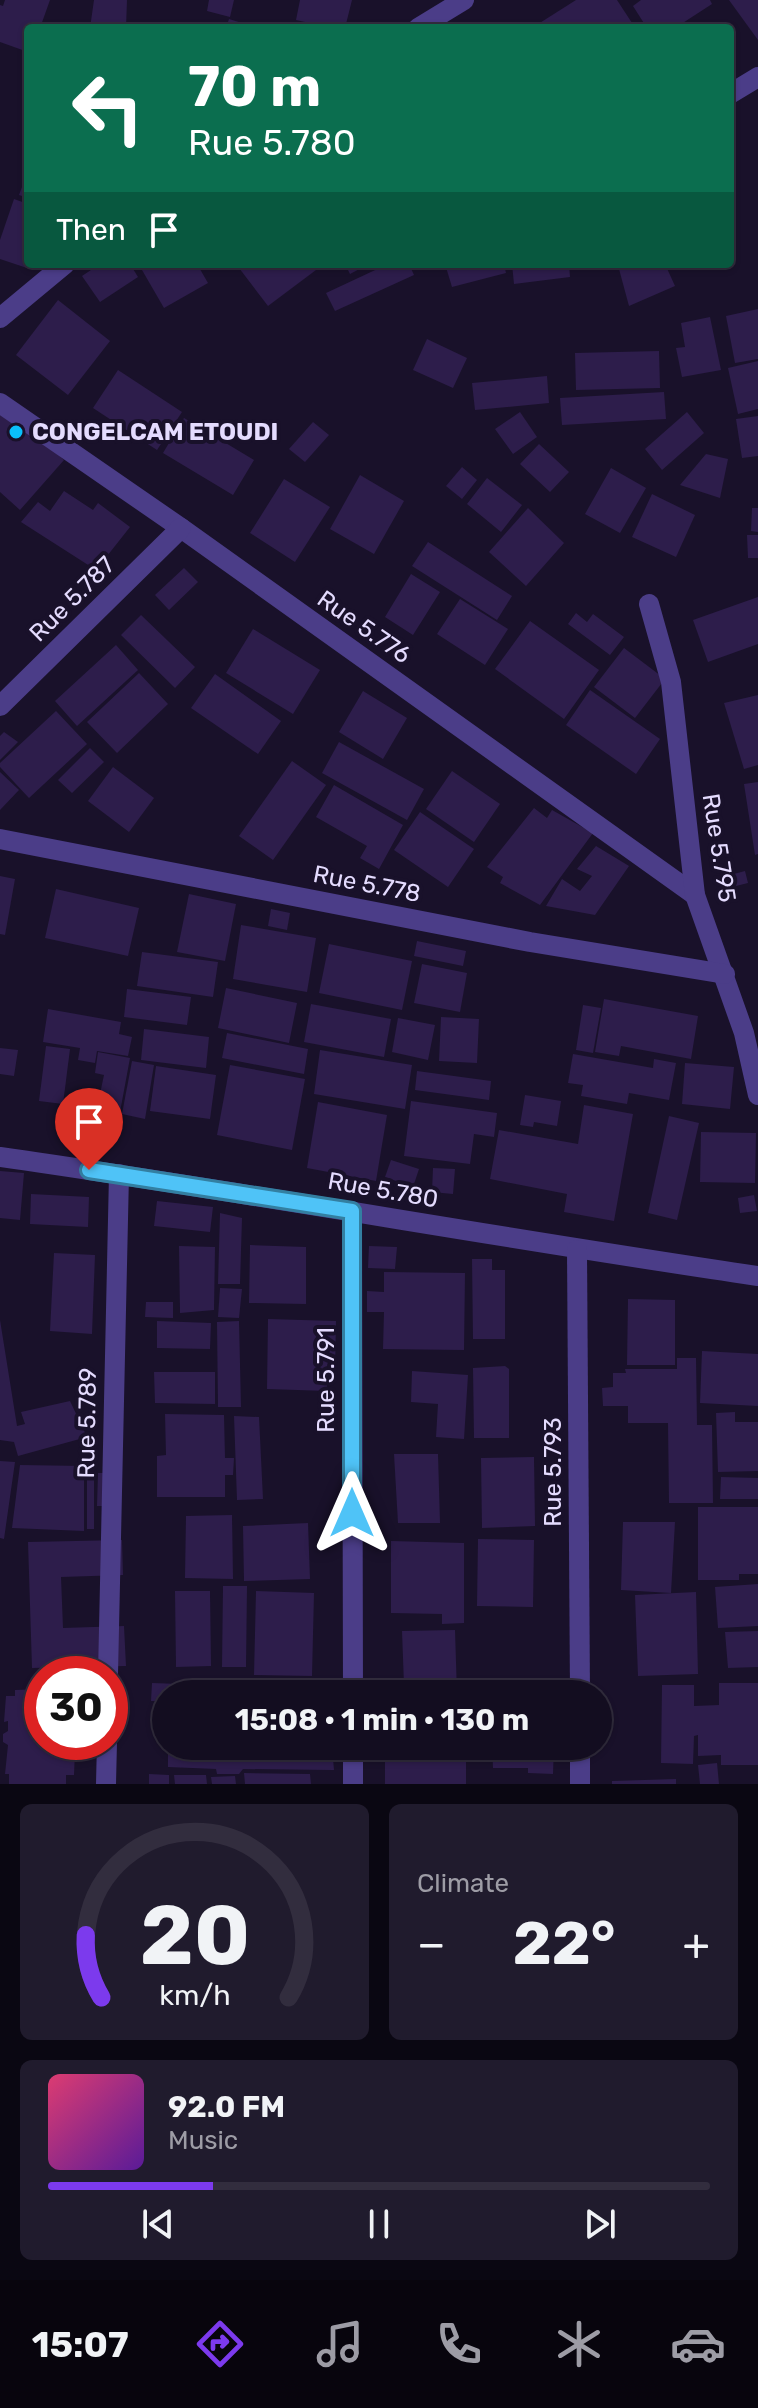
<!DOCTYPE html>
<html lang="en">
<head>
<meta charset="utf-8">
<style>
	body { margin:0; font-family:Rubik,sans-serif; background:#201b2d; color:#f1f3f6; height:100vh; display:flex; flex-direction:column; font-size:30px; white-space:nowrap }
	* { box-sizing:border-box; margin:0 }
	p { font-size:26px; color:#9d9ca5 }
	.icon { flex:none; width:44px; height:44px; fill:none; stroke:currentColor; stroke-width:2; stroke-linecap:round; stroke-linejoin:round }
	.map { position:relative; height:1784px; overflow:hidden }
	.drawer { display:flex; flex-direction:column; gap:20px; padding:20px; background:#0a0712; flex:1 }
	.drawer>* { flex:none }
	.hud { position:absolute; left:24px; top:24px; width:710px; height:244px; border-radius:8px; box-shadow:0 2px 6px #0004,0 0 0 2px #322d3e; background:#0b6e4f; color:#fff; overflow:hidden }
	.speed { position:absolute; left:24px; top:1656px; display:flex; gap:16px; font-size:40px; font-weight:700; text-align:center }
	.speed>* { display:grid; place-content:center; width:104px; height:104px; border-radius:50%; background:#130d20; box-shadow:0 2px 6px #0004,0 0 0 2px #322d3e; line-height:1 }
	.speed .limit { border:12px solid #d22; background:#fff; color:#111 }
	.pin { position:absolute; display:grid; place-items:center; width:68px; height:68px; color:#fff; margin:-82px -34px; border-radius:50% 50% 50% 0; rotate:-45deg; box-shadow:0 0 8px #0007 }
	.pin .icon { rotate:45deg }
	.me { position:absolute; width:88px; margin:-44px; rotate:0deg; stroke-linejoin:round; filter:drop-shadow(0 0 6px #0008) }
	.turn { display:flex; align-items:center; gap:28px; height:168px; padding:0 32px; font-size:36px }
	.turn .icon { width:104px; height:104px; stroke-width:2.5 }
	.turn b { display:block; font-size:56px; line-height:68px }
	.then { display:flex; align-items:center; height:76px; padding:0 32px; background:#0003; gap:16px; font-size:30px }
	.big { font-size:60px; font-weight:700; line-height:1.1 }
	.drawer .widget { flex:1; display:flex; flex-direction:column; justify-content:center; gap:12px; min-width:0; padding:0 28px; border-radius:12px; background:#201b2d }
	.drawer .dial { align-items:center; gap:0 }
	.dial svg { height:208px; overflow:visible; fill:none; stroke:#322d3e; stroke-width:7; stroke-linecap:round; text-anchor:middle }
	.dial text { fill:#f1f3f6; stroke:none }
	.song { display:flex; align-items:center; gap:24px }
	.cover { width:96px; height:96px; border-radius:12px; background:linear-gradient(135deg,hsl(340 70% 55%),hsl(270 70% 35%)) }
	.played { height:8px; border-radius:4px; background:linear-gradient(90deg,#7c3aed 25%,#322d3e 25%) }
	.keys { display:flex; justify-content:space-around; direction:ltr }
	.heat { display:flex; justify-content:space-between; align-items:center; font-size:44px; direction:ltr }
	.drawer .tiles { flex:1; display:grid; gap:20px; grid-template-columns:1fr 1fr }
	.widget:last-child { grid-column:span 2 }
	.trip { position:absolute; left:152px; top:1680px; width:460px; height:80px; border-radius:40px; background:#130d20; box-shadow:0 2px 6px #0004,0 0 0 2px #322d3e; font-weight:700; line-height:80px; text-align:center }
	.menu { display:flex; height:128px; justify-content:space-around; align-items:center; background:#08050d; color:#9d9ca5 }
	.menu .icon { width:56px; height:56px }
	.menu .on { color:#7c3aed }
	.menu b { font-size:36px; color:#f1f3f6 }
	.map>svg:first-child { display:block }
</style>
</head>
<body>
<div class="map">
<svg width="758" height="1784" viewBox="0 0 758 1784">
	<rect width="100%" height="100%" fill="#19112a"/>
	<g fill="#2d1d4b">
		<path d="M5,0h45l-10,28h-12v24l-28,-10v-37l3,1z"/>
		<path d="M94,0h33l-1,28h-36z"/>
		<path d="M209,0h25l-4,17 -23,-6z"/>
		<path d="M300,0h52l-7,28h-13l-36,-8z"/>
		<path d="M576,0h41l15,23 -8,5h-88l-1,-2z"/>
		<path d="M641,0h69l2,4 -37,24h-28l-14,-22z"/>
		<path d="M729,0h29v40z"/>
		<path d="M229,19l26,8v1h-29z"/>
		<path d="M28,171v27l-9,-3z"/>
		<path d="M14,199l14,5 -1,64 -27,-9v-19z"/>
		<path d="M100,264h30l8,13 -38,25 -18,-26z"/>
		<path d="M151,264h46l11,19 -44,25 -22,-38z"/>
		<path d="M236,264h88l-56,42z"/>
		<path d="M345,264h24l-19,10z"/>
		<path d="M388,264h21l5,11 -79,36 -9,-18z"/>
		<path d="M445,264h59l2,9 -54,14z"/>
		<path d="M512,264h57l1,13 -56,7z"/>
		<path d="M642,264h23l10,22 -46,20 -10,-37z"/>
		<path d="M58,300l52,41 -42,54 -52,-40z"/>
		<path d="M758,309v50l-23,4 -9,-47z"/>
		<path d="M710,317l11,53 -39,7 -6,-29 9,-1 -4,-24z"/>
		<path d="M427,339l40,19 -14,30 -40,-18z"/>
		<path d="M659,351l1,37 -84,2 -1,-37z"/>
		<path d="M758,361v48l-20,5 -10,-46z"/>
		<path d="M118,370l64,42 -25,38 -64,-42z"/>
		<path d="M547,376l2,27 -74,7 -3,-27z"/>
		<path d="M664,392l2,27 -104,6 -2,-27z"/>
		<path d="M0,403l64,57 -44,50 -20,-18z"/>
		<path d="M520,412l17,25 -24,17 -18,-25z"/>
		<path d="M687,412l17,21 -42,37 -17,-21z"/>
		<path d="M758,416v40l-16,2 -6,-39z"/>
		<path d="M184,418l70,42 -21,35 -70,-42z"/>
		<path d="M313,422l16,13 -24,27 -16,-13z"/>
		<path d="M539,444l30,28 -19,20 -30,-28z"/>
		<path d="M706,454l22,5 -8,39 -40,-13z"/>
		<path d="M462,467l15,13 -15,19 -16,-13z"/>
		<path d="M611,468l35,20 -26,45 -35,-19z"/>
		<path d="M360,475l44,26 -30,53 -44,-25z"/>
		<path d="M487,478l35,27 -21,27 -34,-28z"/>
		<path d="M284,479l46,28 -35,55 -45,-29z"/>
		<path d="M64,491l29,19 5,-7 32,24 -34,43 -75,-48 17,-20 12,9z"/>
		<path d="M652,494l43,21 -19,42 -44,-20z"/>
		<path d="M528,508l36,35 -38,43 -37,-34z"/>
		<path d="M752,508h6v24l-7,-1z"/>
		<path d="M747,535h11v23h-10z"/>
		<path d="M428,542l84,54 -15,24 -85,-54z"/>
		<path d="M184,568l14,14 -29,28 -14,-15z"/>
		<path d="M411,574l29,18 -27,43 -28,-18z"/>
		<path d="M758,597v47l-50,18 -15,-42z"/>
		<path d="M460,599l48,30 -23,36 -48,-31z"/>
		<path d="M576,613l11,9 6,-8 31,23 -14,18 -42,-31z"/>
		<path d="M141,615l54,52 -20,21 -54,-53z"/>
		<path d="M530,621l69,49 -35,49 -69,-50z"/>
		<path d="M253,629l67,41 -27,44 -67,-41z"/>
		<path d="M116,645l22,25 -61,56 -22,-25z"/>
		<path d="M624,648l41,31 -30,39 -41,-31z"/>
		<path d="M139,673l29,31 -51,49 -30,-31z"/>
		<path d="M215,674l66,47 -23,33 -67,-46z"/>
		<path d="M590,690l70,49 -24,35 -70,-49z"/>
		<path d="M363,691l44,27 -24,41 -44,-27z"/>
		<path d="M758,695v70l-14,4 -20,-66z"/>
		<path d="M56,711l31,33 -58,54 -29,-31v-4z"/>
		<path d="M4,732l14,10 -18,18v-24z"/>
		<path d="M339,742l85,47 -17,31 -85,-47z"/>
		<path d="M90,748l14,14 -32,31 -14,-13z"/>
		<path d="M292,761l34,24 -53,75 -34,-24z"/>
		<path d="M113,767l41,31 -25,34 -41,-31z"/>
		<path d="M452,771l48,33 -26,38 -48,-33z"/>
		<path d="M0,772l19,18 -19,20z"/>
		<path d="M758,782v72l-3,1 -11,-71z"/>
		<path d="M334,785l69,40 -24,44 -19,-11 7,-12 -51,-29z"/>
		<path d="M534,808l13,10 5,-8 41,23 -53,72 -40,-22 3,-6 -16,-10z"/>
		<path d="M420,812l54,37 -26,38 -54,-37z"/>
		<path d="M596,846l33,20 -34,49 -49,-9 16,-27 18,12 12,-15 -15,-7z"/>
		<path d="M745,871l3,12 -16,4 -2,-12z"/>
		<path d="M0,876l15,3 -10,56 -5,-1z"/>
		<path d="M56,889l83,19 -11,48 -83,-18z"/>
		<path d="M189,894l47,10 -11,57 -48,-9z"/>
		<path d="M271,909l19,4 -3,17 -19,-4z"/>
		<path d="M241,925l75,13 -9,54 -74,-13z"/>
		<path d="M417,941l49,10 -3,15 -49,-10z"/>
		<path d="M329,944l83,17 -10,49 -83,-17z"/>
		<path d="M142,952l76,10 -5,35 -76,-11z"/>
		<path d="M422,964l45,9 -7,39 -46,-9z"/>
		<path d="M226,988l71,15 -8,40 -71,-15z"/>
		<path d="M127,989l64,8 -4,28 -63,-8z"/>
		<path d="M604,999l94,17 -7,43 -70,-13 -2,10 -24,-4z"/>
		<path d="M311,1004l80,15 -7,38 -80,-15z"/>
		<path d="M583,1005l18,3 -8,45 -17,-3z"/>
		<path d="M48,1009l73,13 -2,12 13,3 -4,19 -31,-5 -2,12 -17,-3 2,-12 -37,-6z"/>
		<path d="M441,1017l38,2 -2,44 -38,-2z"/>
		<path d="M398,1018l37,7 -7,35 -36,-8z"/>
		<path d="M144,1029l65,8 -3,31 -65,-8z"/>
		<path d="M227,1033l81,16 -4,25 -82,-16z"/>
		<path d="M46,1046l24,3 -7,55 -24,-3z"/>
		<path d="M0,1048l18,2 -4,26 -14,-2z"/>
		<path d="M320,1050l92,15 -7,44 -91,-15z"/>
		<path d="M98,1052l32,6 -10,54 -23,-4 7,-33 -9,-2z"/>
		<path d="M573,1054l80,14 1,-9 22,4 -7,37 -40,-7 -2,11 -46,-8 2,-11 -15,-2z"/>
		<path d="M132,1061l22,4 -9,54 -23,-5z"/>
		<path d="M685,1063l49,4 -4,42 -48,-5z"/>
		<path d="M230,1065l75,14 -13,71 -75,-15z"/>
		<path d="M156,1066l60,9 -6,44 -60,-8z"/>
		<path d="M417,1071l74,10 -2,19 -74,-10z"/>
		<path d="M525,1095l36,6 -4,25 -23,-4 -1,5 -13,-2z"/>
		<path d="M411,1101l86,12 -3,24 -20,-3 -4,30 -66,-8z"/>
		<path d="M67,1102l24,4 -4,20 -23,-4z"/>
		<path d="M318,1102l69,13 -11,66 -69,-13z"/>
		<path d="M584,1105l49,9 -19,107 -50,-9 3,-18 -77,-15 9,-49 79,14z"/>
		<path d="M669,1116l30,7 -22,97 -29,-7z"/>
		<path d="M701,1132l55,1 -1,50 -55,-1z"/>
		<path d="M391,1160l28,9 -6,18 -28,-10z"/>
		<path d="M433,1168l22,1 -2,25 -21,-2z"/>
		<path d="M0,1171l24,2 -4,47 -20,-2z"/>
		<path d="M31,1194l58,3 -1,30 -58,-3z"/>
		<path d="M754,1195l3,16 -17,2 -2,-15z"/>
		<path d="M157,1201l56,6 -3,25 -56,-6z"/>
		<path d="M220,1213l22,5 -2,66h-22z"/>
		<path d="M250,1245l56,2v57l-57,-1z"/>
		<path d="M179,1246l36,1 -1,63 -34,3z"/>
		<path d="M369,1246l28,1 -2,22 -27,-1z"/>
		<path d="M54,1253l41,2 -3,79 -42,-3z"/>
		<path d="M472,1259h20v11h13v69h-32z"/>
		<path d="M384,1272l81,1 -1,77 -81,-1 1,-37h-17v-21l17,1z"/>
		<path d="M220,1288l22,1 -3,29 -21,-1z"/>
		<path d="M628,1299l47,1v65h-48z"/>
		<path d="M146,1302h27v16l-28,-1z"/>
		<path d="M268,1319l68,2 -1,50h-8v20l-60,-2z"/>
		<path d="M0,1320l17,106 8,-2 -4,-12 49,-11 17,36 -69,19 -4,-14 -14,-2z"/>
		<path d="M157,1321l54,2 -1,26 -53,-1z"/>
		<path d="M239,1321l2,86h-23l-1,-85z"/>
		<path d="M702,1351l56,3v52l-58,-3z"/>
		<path d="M677,1358h19l1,67h15l1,78h-44l-1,-80h-40v-17h-25l-1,-18 11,-1v-14h13l-1,-4h52z"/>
		<path d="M505,1366l4,3v69h-35l-1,-70z"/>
		<path d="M412,1371l56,4 -4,64 -28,-2 2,-33 -27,-2z"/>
		<path d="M154,1372h61v32l-60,-1z"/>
		<path d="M735,1412v10h23v49l-40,1 -2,-59z"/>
		<path d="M165,1414l59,1 1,43h9l-1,17h-8v22h-68v-41l9,-1z"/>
		<path d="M234,1416l25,1 4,82 -26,1z"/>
		<path d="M394,1454h44l2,69h-42z"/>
		<path d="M534,1457l1,69 -53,2 -1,-70z"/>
		<path d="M0,1461l15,1 -11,77 -4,-1z"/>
		<path d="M20,1465l64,1v65l-72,-3z"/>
		<rect x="87" y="1469" width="7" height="60"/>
		<path d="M98,1473h9l-2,33h-8z"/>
		<path d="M721,1477l37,1v21h-38z"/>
		<path d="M698,1507h60v67h-19v6h-41z"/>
		<path d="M232,1515l1,64 -48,-1 1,-62z"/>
		<path d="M623,1522h52l-4,71 -50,-3z"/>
		<path d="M308,1523l2,56 -66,2 -1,-55z"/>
		<path d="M478,1539l56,1 -1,67 -56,-1z"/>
		<path d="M122,1540l1,35 -62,2 2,51 61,-2 2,40 -94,2 -4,-126z"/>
		<path d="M391,1541l73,2v80l-22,1v-10l-51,-1z"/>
		<path d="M758,1584v42l-40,2 -3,-41z"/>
		<path d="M223,1586h24l-1,81h-24z"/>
		<path d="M175,1591h35l1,75 -35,1z"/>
		<path d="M256,1591l58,2 -2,83 -58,-1z"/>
		<path d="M696,1592l2,82 -60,2 -3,-81z"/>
		<path d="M455,1630l2,64h-17v-9h-36l-2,-54z"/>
		<path d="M758,1631v36l-30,1 -3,-36z"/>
		<path d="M152,1683l28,1v10h-14v7h-15z"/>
		<path d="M719,1683h39v82h-37v-10l-23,1v-21l-4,1 -1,28 -32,-1 1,-78h32v21l25,-1z"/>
		<path d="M264,1684l2,10h-55l1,-9z"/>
		<path d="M188,1685h14l1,9h-16z"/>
		<path d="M499,1687l2,7h-25l-1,-4z"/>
		<path d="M509,1687h23v7h-24z"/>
		<path d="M42,1689v53h24v9h9l-1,24h-8v9h-57v-10h-4l3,-29 -5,-3v-8l5,-3v-10l-4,1 2,-26h9v-6z"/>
		<path d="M168,1746h164l2,24 -91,-1 -4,5h-22l-1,-5 -48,-2z"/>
		<rect x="385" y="1746" width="81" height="38"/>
		<path d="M492,1746h62l-1,28 -25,-1v-5h-35z"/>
		<path d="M717,1763l2,21h-19l-2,-19z"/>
		<path d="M244,1773l66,1 1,10h-66z"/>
		<path d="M149,1774l20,1v9h-20z"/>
		<path d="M174,1775h32l1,9h-32z"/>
		<path d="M235,1776l1,8h-24l-1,-7z"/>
		<path d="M676,1779v5h-64v-3z"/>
	</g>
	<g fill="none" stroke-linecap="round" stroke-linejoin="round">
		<g stroke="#4b3d88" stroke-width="20">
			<path d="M418,28l46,-28"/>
			<path d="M730,94l28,-17"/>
			<path d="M0,318l65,-54"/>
			<path d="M0,403l181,125 514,367"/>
			<path d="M649,604l22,78 24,213 49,138 14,62"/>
			<path d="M0,706l181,-178"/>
			<path d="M0,839l530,103 195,32"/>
			<path d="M0,1157c253,36 505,82 758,119"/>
			<path d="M352,1211l1,483"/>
			<path d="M577,1250l3,444"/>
			<path d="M108,1674l11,-500"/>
			<path d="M353,1746v38"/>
			<path d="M580,1746v38"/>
			<path d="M106,1784l1,-42"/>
		</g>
	</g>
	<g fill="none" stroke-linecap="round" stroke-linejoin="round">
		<g stroke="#337fa1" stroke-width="20">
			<path id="route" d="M89,1170l263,41v302"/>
		</g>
		<use href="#route" stroke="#4fc3f7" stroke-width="14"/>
	</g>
	<circle fill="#0abffb" stroke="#19112a" stroke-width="3" cx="16" cy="432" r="8"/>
	<g text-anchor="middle" stroke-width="8" stroke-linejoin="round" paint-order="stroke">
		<g font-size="24" font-weight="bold" fill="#e4dbfe" stroke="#19112a" text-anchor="start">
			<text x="32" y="440">CONGELCAM ETOUDI</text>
		</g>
		<g font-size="24" fill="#e4dbfe" stroke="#19112a">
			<text transform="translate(72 599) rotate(-45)" y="8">Rue 5.787</text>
			<text transform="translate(364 627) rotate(35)" y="8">Rue 5.776</text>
			<text transform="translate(719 848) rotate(81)" y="8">Rue 5.795</text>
			<text transform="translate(367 884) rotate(11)" y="8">Rue 5.778</text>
			<text transform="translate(383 1190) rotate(10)" y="8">Rue 5.780</text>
			<text transform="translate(326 1380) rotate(-90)" y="8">Rue 5.791</text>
			<text transform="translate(87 1423) rotate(-89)" y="8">Rue 5.789</text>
			<text transform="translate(553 1472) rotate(-90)" y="8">Rue 5.793</text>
		</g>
	</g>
</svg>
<div class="speed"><div class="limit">30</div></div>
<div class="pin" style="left:89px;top:1170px;background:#d93025"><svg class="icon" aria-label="arrive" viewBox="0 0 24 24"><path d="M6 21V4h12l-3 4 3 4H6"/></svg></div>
<svg class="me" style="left:352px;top:1513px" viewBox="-20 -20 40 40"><path d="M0-17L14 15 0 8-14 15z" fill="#4fc3f7" stroke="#fff" stroke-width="4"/></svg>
<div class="trip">15:08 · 1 min · 130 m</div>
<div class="hud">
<div class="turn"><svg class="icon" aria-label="left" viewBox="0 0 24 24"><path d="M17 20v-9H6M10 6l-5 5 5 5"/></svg><div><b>70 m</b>Rue 5.780</div></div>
<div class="then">Then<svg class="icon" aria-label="arrive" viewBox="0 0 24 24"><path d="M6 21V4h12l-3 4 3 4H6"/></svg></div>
</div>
</div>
<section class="drawer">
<div class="tiles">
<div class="widget dial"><svg viewBox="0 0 100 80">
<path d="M14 69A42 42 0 1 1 86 69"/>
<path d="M14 69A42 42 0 0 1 8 45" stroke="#7c3aed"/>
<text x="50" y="56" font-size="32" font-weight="700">20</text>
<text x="50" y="72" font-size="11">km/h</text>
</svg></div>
<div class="widget"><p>Climate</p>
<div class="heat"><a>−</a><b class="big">22°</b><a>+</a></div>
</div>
<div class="widget">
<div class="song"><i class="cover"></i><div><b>92.0 FM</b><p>Music</p></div></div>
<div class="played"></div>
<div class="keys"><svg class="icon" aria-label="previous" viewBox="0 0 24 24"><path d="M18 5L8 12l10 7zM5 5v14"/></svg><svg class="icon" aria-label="pause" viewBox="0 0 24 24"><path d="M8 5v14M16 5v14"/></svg><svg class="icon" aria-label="next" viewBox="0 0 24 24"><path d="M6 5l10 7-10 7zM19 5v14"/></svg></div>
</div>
</div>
</section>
<nav class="menu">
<b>15:07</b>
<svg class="icon on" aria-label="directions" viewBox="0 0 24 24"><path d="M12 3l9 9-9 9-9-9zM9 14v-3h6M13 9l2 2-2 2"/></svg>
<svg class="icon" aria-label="music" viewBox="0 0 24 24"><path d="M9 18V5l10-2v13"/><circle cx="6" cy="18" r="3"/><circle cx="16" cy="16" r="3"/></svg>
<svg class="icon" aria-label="phone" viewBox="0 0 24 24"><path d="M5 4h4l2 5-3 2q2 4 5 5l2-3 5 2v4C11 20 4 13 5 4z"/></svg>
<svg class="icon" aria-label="climate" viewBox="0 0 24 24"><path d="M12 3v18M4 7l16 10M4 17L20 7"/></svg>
<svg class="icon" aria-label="car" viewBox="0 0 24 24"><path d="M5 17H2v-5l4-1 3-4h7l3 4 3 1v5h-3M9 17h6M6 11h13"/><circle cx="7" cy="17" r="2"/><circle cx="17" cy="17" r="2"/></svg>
</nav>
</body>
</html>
